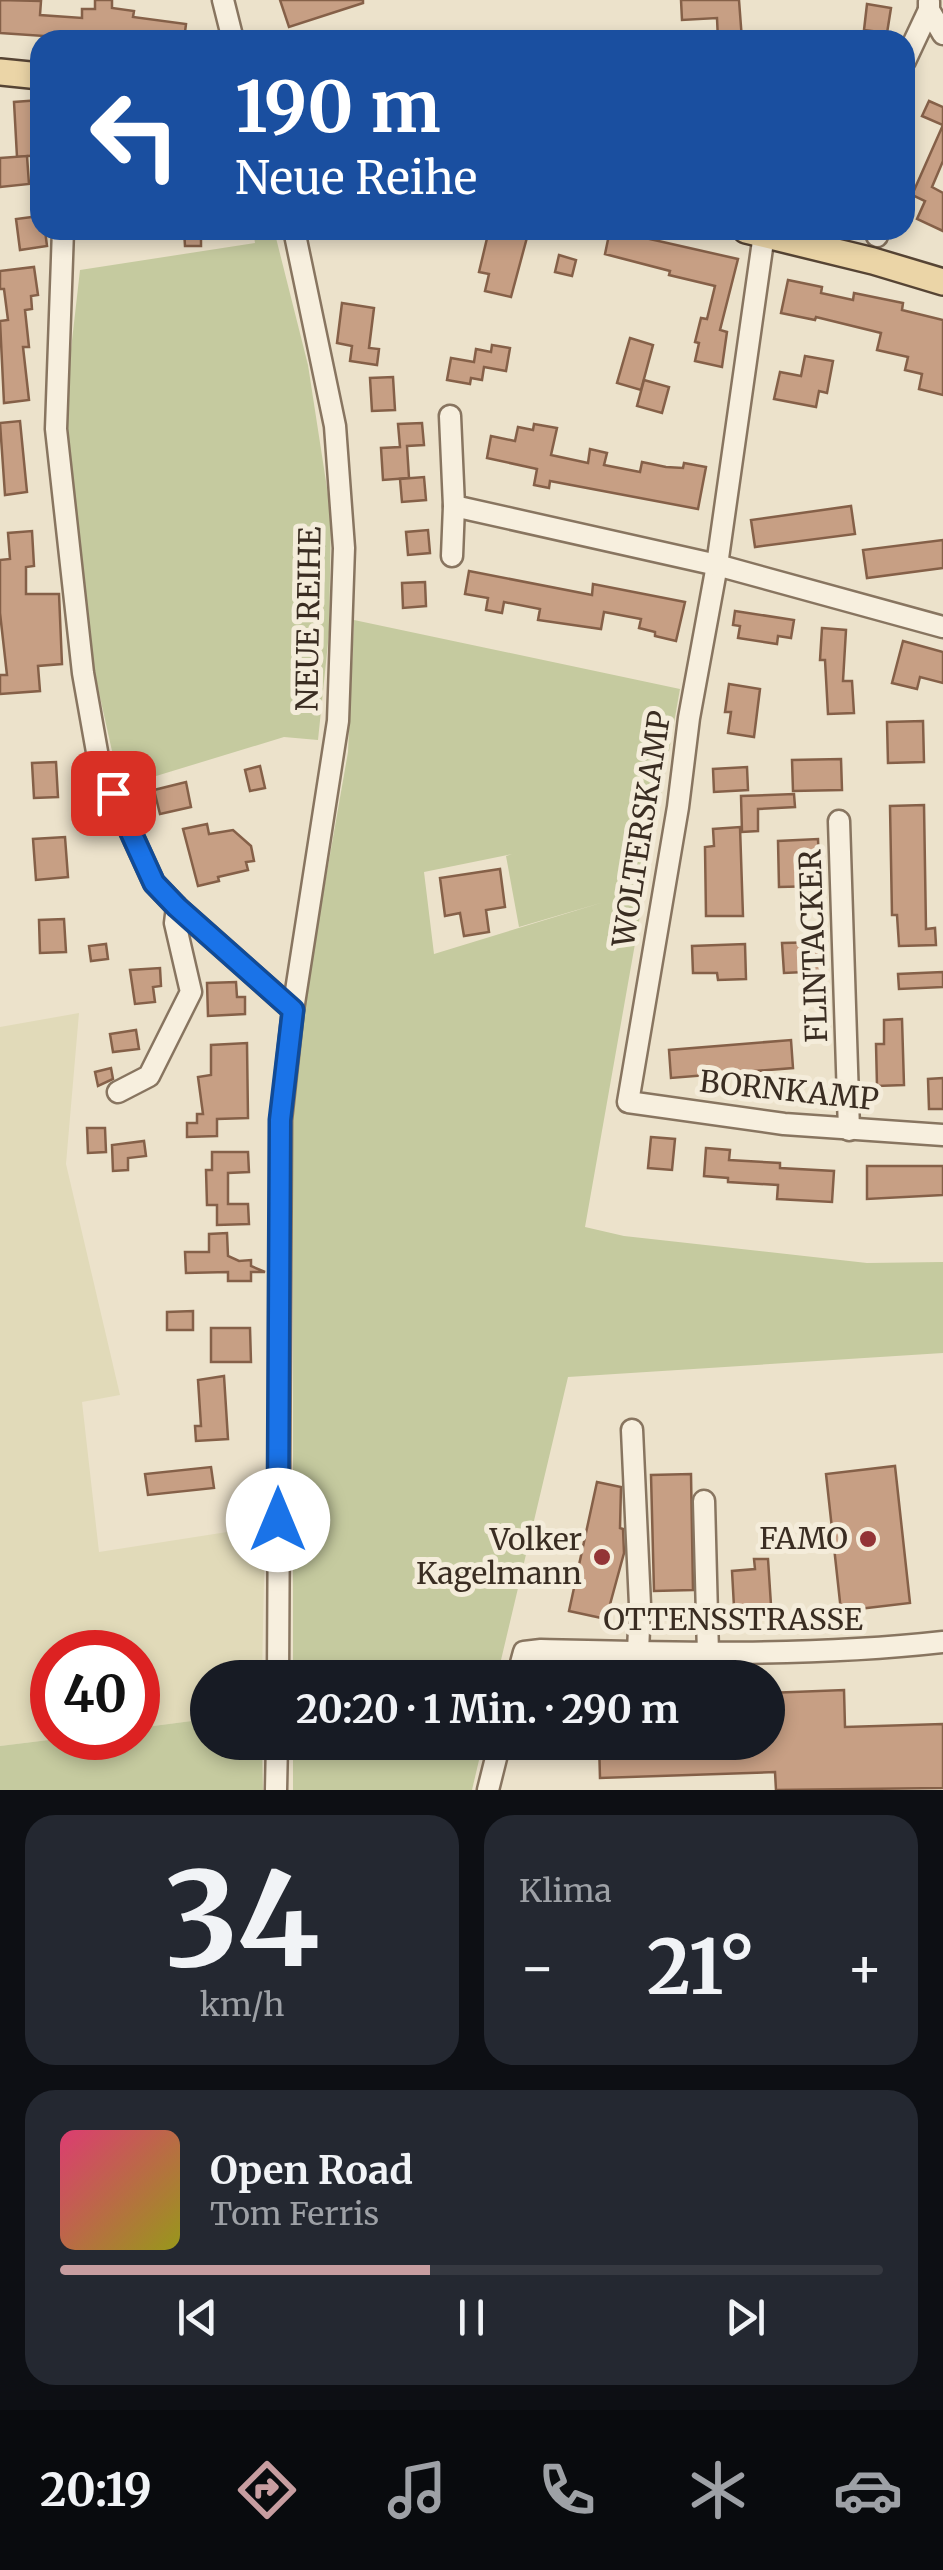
<!DOCTYPE html>
<html lang="de">
<head>
<meta charset="utf-8">
<style>
	body { margin:0; font-family:Merriweather,serif; background:#242831; color:#f1f3f6; height:100vh; display:flex; flex-direction:column; font-size:38px; white-space:nowrap }
	* { box-sizing:border-box; margin:0 }
	p { font-size:32px; color:#9ea1a6 }
	.icon { flex:none; width:55px; height:55px; fill:none; stroke:currentColor; stroke-width:2; stroke-linecap:round; stroke-linejoin:round }
	.map { position:relative; height:1790px; overflow:hidden }
	.sheet { display:flex; flex-direction:column; gap:25px; padding:25px; background:#0d0f14; flex:1 }
	.sheet>* { flex:none }
	.top-card { position:absolute; left:30px; top:30px; width:885px; height:210px; border-radius:30px; box-shadow:0 5px 15px #0003; background:#1a4fa0; color:#fff; overflow:hidden }
	.speed { position:absolute; left:30px; top:1630px; display:flex; gap:20px; font-size:50px; font-weight:700; text-align:center }
	.speed>* { display:grid; place-content:center; width:130px; height:130px; border-radius:50%; background:#171b24; box-shadow:0 5px 15px #0003; line-height:1 }
	.speed .limit { border:15px solid #d22; background:#fff; color:#111 }
	.pin { position:absolute; display:grid; place-items:center; width:85px; height:85px; color:#fff; margin:-42px; border-radius:20px; box-shadow:0 5px 15px #0006 }
	.me { position:absolute; width:110px; margin:-55px; rotate:0deg; stroke-linejoin:round; filter:drop-shadow(0 0 8px #0008) }
	.turn { display:flex; align-items:center; gap:35px; height:210px; padding:0 40px; font-size:45px }
	.turn .icon { width:130px; height:130px; stroke-width:2.5 }
	.turn b { display:block; font-size:70px; line-height:85px }
	.big { font-size:75px; font-weight:700; line-height:1.1 }
	.sheet .card { flex:1; display:flex; flex-direction:column; justify-content:center; gap:15px; min-width:0; padding:0 35px; border-radius:30px; background:#242831 }
	.sheet .dial { align-items:center; gap:0 }
	.dial b { font-size:130px; line-height:1 }
	.song { display:flex; align-items:center; gap:30px }
	.cover { width:120px; height:120px; border-radius:15px; background:linear-gradient(135deg,hsl(340 70% 55%),hsl(60 70% 35%)) }
	.played { height:10px; border-radius:5px; background:linear-gradient(90deg,#c79da0 45%,#363941 45%) }
	.keys { display:flex; justify-content:space-around; direction:ltr }
	.heat { display:flex; justify-content:space-between; align-items:center; font-size:55px; direction:ltr }
	.sheet .tiles { flex:1; display:grid; gap:25px; grid-template-columns:1fr 1fr }
	.card:last-child { grid-column:span 2 }
	.trip { position:absolute; left:190px; top:1660px; width:595px; height:100px; border-radius:50px; background:#171b24; box-shadow:0 5px 15px #0003; font-weight:700; line-height:100px; text-align:center }
	.dock { display:flex; height:160px; justify-content:space-around; align-items:center; background:#090b0e; color:#9ea1a6 }
	.dock .icon { width:70px; height:70px }
	.dock .current { color:#c79da0 }
	.dock b { font-size:45px; color:#f1f3f6 }
	.map>svg:first-child { display:block }
</style>
</head>
<body>
<div class="map">
<svg width="943" height="1790" viewBox="0 0 943 1790">
	<rect width="100%" height="100%" fill="#ece2cb"/>
	<path fill="#e1dab9" d="M79,1013l-13,151 54,231 -38,7 17,150 166,-26 -3,151 -54,1 -1,41 -69,9v-76h-86v86h13l-65,8v-719z"/>
	<g fill="#c5ca9f" fill-rule="evenodd">
		<path d="M253,230h21l34,135 23,149 -2,119 -11,107 -34,-3 -164,50 -26,-117 -30,-259 16,-141 175,-27z"/>
		<path d="M354,620l326,69 -95,538 39,9 243,27 76,-1v91l-375,24 -71,300 -204,1v-612l55,-314zM512,854l-6,2 13,71 85,-25 -170,52 -10,-82z"/>
		<path d="M207,1719l1,23 54,1 1,47h-263v-44l65,-8h73v-10z"/>
		<path d="M293,1743v-1l190,1 -11,47h-179z"/>
	</g>
	<g fill="#c79f84" stroke="#856048" stroke-width="2.5">
		<path d="M0,0l41,1 -1,14 42,3v-9h13v-9h17v8l22,3 -1,6 53,7 -2,16h-74v-7l-37,-1v6l-73,-5z"/>
		<path d="M280,0h83v3l-74,24z"/>
		<path d="M681,0h58l3,40h-24l-1,-22 -35,2z"/>
		<path d="M867,4l24,4 -4,25 -23,-3z"/>
		<path d="M40,100v55l-23,2 -3,-55z"/>
		<path d="M929,101l14,6v54l-11,26 11,6v38l-26,-12 8,-18 -13,-6 31,-70 -21,-9z"/>
		<path d="M27,156l2,28 -29,3v-29z"/>
		<path d="M40,216v14h5l2,16 -27,4 -4,-31z"/>
		<path d="M184,230h17v16h-16z"/>
		<path d="M489,230h40l-18,67 -26,-6 4,-17 -10,-2z"/>
		<path d="M610,230l128,29 -18,71 7,2 -5,35 -27,-6 4,-18 -4,-1 6,-24 6,1 8,-33 -46,-11 1,-4 -65,-17z"/>
		<path d="M559,255l17,5 -4,16 -17,-4z"/>
		<path d="M34,267l4,28 -7,1 1,13 -7,1 4,37h-6l6,53 -25,3 -4,-82 8,-1 -4,-31h-4v-18z"/>
		<path d="M788,280l34,7 -1,6 32,7 1,-7 49,10 -1,7 41,10v75l-24,-6 3,-15 -17,-4 3,-13 -31,-7 4,-17 -65,-16 -1,3 -34,-7z"/>
		<path d="M342,303l32,5 -5,40 10,1 -2,16 -27,-4 2,-15 -15,-3z"/>
		<path d="M630,338l23,7 -12,45 -24,-7z"/>
		<path d="M492,345l18,3 -4,23 -22,-4 -2,13 -11,-2 -1,6 -23,-4 4,-22 23,4 2,-13 15,3z"/>
		<path d="M805,356l28,5 -6,32 -8,-2 -3,16 -42,-8 6,-27 21,4z"/>
		<path d="M393,377l2,33 -23,1 -2,-33z"/>
		<path d="M644,380l25,7 -7,26 -25,-7z"/>
		<path d="M20,421l7,71 -22,3 -5,-72z"/>
		<path d="M422,423l2,22 -17,1 2,32 -26,2 -2,-32 19,-1 -2,-23z"/>
		<path d="M534,424l23,4 -6,27 37,8 2,-14 17,4 -3,12 36,7 2,-10 24,5 17,1 1,-5 22,4 -8,42 -148,-28 -1,7 -15,-3 3,-16 -50,-11 4,-22 24,5 3,-14 15,3z"/>
		<path d="M424,477l2,23 -24,2 -2,-23z"/>
		<path d="M851,506l4,28 -100,13 -4,-27z"/>
		<path d="M428,530l2,23 -22,2 -2,-23z"/>
		<path d="M32,531l2,35 -8,1v27h33l3,70 -24,2 2,25 -40,3v-19h7l-7,-62v-53l10,-1 -2,-26z"/>
		<path d="M943,540v28l-76,10 -4,-28z"/>
		<path d="M469,571l123,24 1,-11 92,18 -9,39 -21,-5v-4l-16,-4 2,-9 -37,-7 -3,17 -63,-9 2,-11 -36,-7 -2,11 -16,-3 2,-12 -23,-4z"/>
		<path d="M425,582l1,24 -23,2 -1,-25z"/>
		<path d="M735,611l59,9 -3,18 -13,-2 -1,8 -39,-6 2,-12 -7,-1z"/>
		<path d="M822,628l24,2 -3,51h9l2,32 -26,1 -3,-54h-5z"/>
		<path d="M903,641l40,11v31l-23,-6 -3,12 -25,-6z"/>
		<path d="M729,684l31,5 -6,48 -26,-4 3,-21h-6z"/>
		<path d="M923,721l1,41 -36,1 -1,-41z"/>
		<path d="M841,759l1,31 -49,1 -1,-31z"/>
		<path d="M56,762l2,35 -24,1 -2,-35z"/>
		<path d="M260,766l5,22 -15,3 -5,-21z"/>
		<path d="M747,767l1,23 -34,2 -1,-23z"/>
		<path d="M186,782l5,25 -31,7 -6,-24z"/>
		<path d="M794,794l1,13 -37,2v22l-16,1 -1,-36z"/>
		<path d="M924,805l2,124 9,-1 1,17 -37,1 -2,-31h-5l-2,-109z"/>
		<path d="M207,824l2,10 24,-4 18,16 3,15 -8,1 2,8 -30,7 1,4 -21,5 -15,-57z"/>
		<path d="M740,827l3,89h-37l-1,-69 9,-1 -1,-17z"/>
		<path d="M65,837l3,40 -32,3 -3,-41z"/>
		<path d="M818,839l2,47 -41,1 -1,-46z"/>
		<path d="M500,869l5,38 -19,3 3,22 -25,4 -4,-23 -15,3 -5,-38z"/>
		<path d="M64,919l2,33 -26,1 -1,-33z"/>
		<path d="M824,942l2,29 -42,2 -2,-30z"/>
		<path d="M106,944l2,15 -17,2 -2,-15z"/>
		<path d="M745,944l1,35 -28,1 -1,-7h-24l-1,-27z"/>
		<path d="M160,968l1,18 -8,1 2,15 -20,2 -5,-34z"/>
		<path d="M943,972v15l-44,2 -1,-15z"/>
		<path d="M236,982l1,15h8v17l-37,2 -1,-33z"/>
		<path d="M902,1019l2,66 -27,1 -1,-42h8v-24z"/>
		<path d="M136,1030l3,19 -26,3 -3,-18z"/>
		<path d="M791,1040l2,28 -122,10 -2,-28z"/>
		<path d="M247,1043l1,75 -31,1v17l-30,1v-14h10v-9h6l-5,-37 13,-2v-30z"/>
		<path d="M111,1068l2,11 -15,7 -3,-14z"/>
		<path d="M943,1078v31h-14l-1,-30z"/>
		<path d="M87,1128h18l1,24 -18,1z"/>
		<path d="M651,1137l24,2 -3,31 -24,-2z"/>
		<path d="M144,1141l2,15 -18,2v12l-15,1 -1,-26z"/>
		<path d="M706,1148l24,2 -1,10 51,3v5l54,3 -2,31 -55,-3 1,-14 -50,-3v-4l-24,-2z"/>
		<path d="M212,1152h36l1,20 -21,1v31h20l1,20 -32,1v-20h-10l-1,-35h6z"/>
		<path d="M867,1166h76v29l-76,4z"/>
		<path d="M227,1233l1,23 11,5 12,-1v6l14,6h-14v9h-23v-9l-42,1 -1,-21h24v-18z"/>
		<path d="M193,1311v19h-26v-18z"/>
		<path d="M211,1328h39l1,34h-40z"/>
		<path d="M224,1376l4,63 -32,2 -1,-15h6l-3,-46z"/>
		<path d="M895,1466l15,137 -69,8 -15,-137z"/>
		<path d="M211,1467l3,21 -66,7 -3,-21z"/>
		<path d="M691,1474l2,116 -39,1 -3,-116z"/>
		<path d="M597,1482l24,5 -1,41 3,1 1,24 -18,66 -37,-8z"/>
		<path d="M754,1559h14l3,46 -37,2 -2,-36 23,-2z"/>
		<path d="M844,1690l1,37 98,-3v64l-167,2 -1,-18 -175,6 -1,-36h169v-49z"/>
	</g>
	<g fill="none" stroke-linecap="round" stroke-linejoin="round">
		<g stroke="#887560" stroke-width="25">
			<g id="minor">
				<path d="M223,0l10,40"/>
				<path d="M929,2v8l14,24"/>
				<path d="M905,61l24,-51"/>
				<path d="M63,230l-7,199 27,244 16,90 55,120 23,24 116,103"/>
				<path d="M764,234l-47,331 -28,153 -11,89 -50,295 156,22 159,11"/>
				<path d="M877,236l1,-6"/>
				<path d="M450,416l4,90 263,59 226,62"/>
				<path d="M452,556l2,-50"/>
				<path d="M839,821l10,309"/>
				<path d="M118,1092l31,-16 42,-84 -16,-69 2,-16"/>
				<path d="M632,1430l8,175 -2,47"/>
				<path d="M704,1501l4,153"/>
				<path d="M278,1678l3,-558 12,-110 45,-289 6,-173 -9,-122 -41,-196"/>
				<path d="M517,1678l7,-26 17,-2c135,3 268,7 402,-8"/>
				<path d="M276,1790l1,-48"/>
				<path d="M488,1790l12,-48"/>
			</g>
		</g>
		<g stroke="#564434" stroke-width="30">
			<g id="major">
				<path d="M0,72l40,4"/>
				<path d="M746,230l127,31 70,21"/>
			</g>
		</g>
		<use href="#minor" stroke="#f7efde" stroke-width="20"/>
		<use href="#major" stroke="#ebd5a7" stroke-width="25"/>
	</g>
	<g fill="none" stroke-linecap="round" stroke-linejoin="round">
		<g stroke="#114b97" stroke-width="25">
			<path id="route" d="M113,793l41,90 23,24 116,103 -13,110 -2,400"/>
		</g>
		<use href="#route" stroke="#1a73e8" stroke-width="18"/>
	</g>
	<g fill="#933436" stroke="#f4ecda" stroke-width="4">
		<circle cx="868" cy="1539" r="10"/>
		<circle cx="602" cy="1557" r="10"/>
	</g>
	<g text-anchor="middle" stroke-width="10" stroke-linejoin="round" paint-order="stroke">
		<g font-size="30" fill="#3a2d22" stroke="#f4ecda">
			<text transform="translate(309 619) rotate(-89)" y="10">NEUE REIHE</text>
			<text transform="translate(642 829) rotate(-81)" y="10">WOLTERSKAMP</text>
			<text transform="translate(814 946) rotate(-92)" y="10">FLINTACKER</text>
			<text transform="translate(789 1091) rotate(6)" y="10">BORNKAMP</text>
			<text x="733" y="1630">OTTENSSTRASSE</text>
		</g>
		<g font-size="30" fill="#3a2d22" stroke="#f4ecda" text-anchor="end">
			<text x="848" y="1549">FAMO</text>
			<text x="582" y="1550">Volker<tspan x="582" dy="34">Kagelmann</tspan></text>
		</g>
	</g>
</svg>
<div class="speed"><div class="limit">40</div></div>
<div class="pin" style="left:113px;top:793px;background:#d93025"><svg class="icon" aria-label="arrive" viewBox="0 0 24 24"><path d="M6 21V4h12l-3 4 3 4H6"/></svg></div>
<svg class="me" style="left:278px;top:1520px" viewBox="-20 -20 40 40"><circle r="19" fill="#fff"/><path d="M0-13L10 11 0 6-10 11z" fill="#1a73e8"/></svg>
<div class="trip">20:20 · 1 Min. · 290 m</div>
<div class="top-card">
<div class="turn"><svg class="icon" aria-label="left" viewBox="0 0 24 24"><path d="M17 20v-9H6M10 6l-5 5 5 5"/></svg><div><b>190 m</b>Neue Reihe</div></div>
</div>
</div>
<section class="sheet">
<div class="tiles">
<div class="card dial"><b>34</b><p>km/h</p></div>
<div class="card"><p>Klima</p>
<div class="heat"><a>−</a><b class="big">21°</b><a>+</a></div>
</div>
<div class="card">
<div class="song"><i class="cover"></i><div><b>Open Road</b><p>Tom Ferris</p></div></div>
<div class="played"></div>
<div class="keys"><svg class="icon" aria-label="previous" viewBox="0 0 24 24"><path d="M18 5L8 12l10 7zM5 5v14"/></svg><svg class="icon" aria-label="pause" viewBox="0 0 24 24"><path d="M8 5v14M16 5v14"/></svg><svg class="icon" aria-label="next" viewBox="0 0 24 24"><path d="M6 5l10 7-10 7zM19 5v14"/></svg></div>
</div>
</div>
</section>
<nav class="dock">
<b>20:19</b>
<svg class="icon current" aria-label="directions" viewBox="0 0 24 24"><path d="M12 3l9 9-9 9-9-9zM9 14v-3h6M13 9l2 2-2 2"/></svg>
<svg class="icon" aria-label="music" viewBox="0 0 24 24"><path d="M9 18V5l10-2v13"/><circle cx="6" cy="18" r="3"/><circle cx="16" cy="16" r="3"/></svg>
<svg class="icon" aria-label="phone" viewBox="0 0 24 24"><path d="M5 4h4l2 5-3 2q2 4 5 5l2-3 5 2v4C11 20 4 13 5 4z"/></svg>
<svg class="icon" aria-label="climate" viewBox="0 0 24 24"><path d="M12 3v18M4 7l16 10M4 17L20 7"/></svg>
<svg class="icon" aria-label="car" viewBox="0 0 24 24"><path d="M5 17H2v-5l4-1 3-4h7l3 4 3 1v5h-3M9 17h6M6 11h13"/><circle cx="7" cy="17" r="2"/><circle cx="17" cy="17" r="2"/></svg>
</nav>
</body>
</html>
